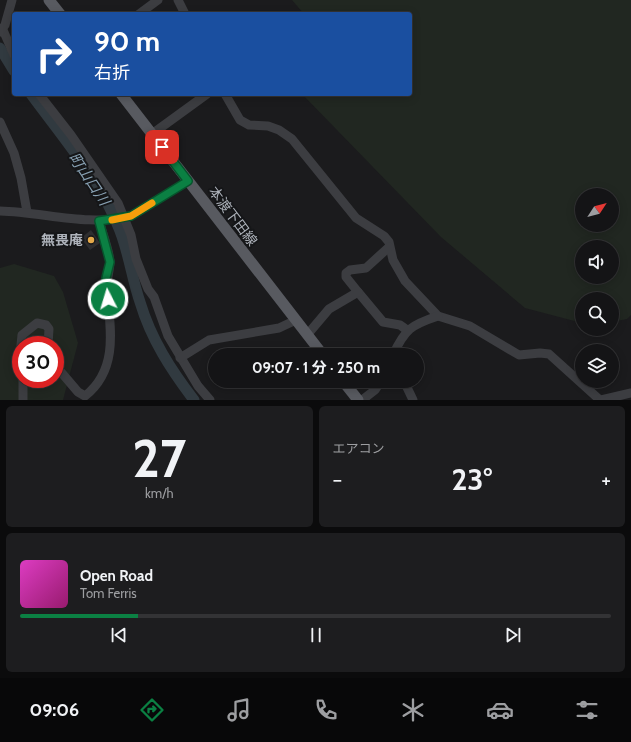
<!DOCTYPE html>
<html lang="ja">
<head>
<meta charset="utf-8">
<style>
	body { margin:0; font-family:Cabin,"Noto Sans JP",sans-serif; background:#1d1d1f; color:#f1f3f6; height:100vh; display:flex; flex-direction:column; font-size:15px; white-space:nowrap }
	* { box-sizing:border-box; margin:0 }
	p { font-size:13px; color:#9d9ea1 }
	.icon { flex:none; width:22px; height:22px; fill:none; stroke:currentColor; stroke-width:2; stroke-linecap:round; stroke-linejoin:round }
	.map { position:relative; height:400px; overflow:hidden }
	.side { display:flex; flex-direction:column; gap:6px; padding:6px; background:#0b0b0c; flex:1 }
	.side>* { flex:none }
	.guide { position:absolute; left:12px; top:12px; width:400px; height:84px; border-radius:4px; box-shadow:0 2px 10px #0003,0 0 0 1px #333335; background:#1a4fa0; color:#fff; overflow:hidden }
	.needle { width:26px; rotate:54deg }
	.fabs { position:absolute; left:575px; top:188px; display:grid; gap:8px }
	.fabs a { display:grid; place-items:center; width:44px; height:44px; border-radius:50%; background:#141416; box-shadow:0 2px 10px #0003,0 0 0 1px #333335; font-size:20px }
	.speed { position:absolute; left:12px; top:336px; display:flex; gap:8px; font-size:20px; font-weight:700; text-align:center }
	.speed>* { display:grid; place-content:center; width:52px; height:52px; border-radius:50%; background:#141416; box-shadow:0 2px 10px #0003,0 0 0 1px #333335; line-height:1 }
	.speed .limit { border:6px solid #d22; background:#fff; color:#111 }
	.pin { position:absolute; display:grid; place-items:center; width:34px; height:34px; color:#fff; margin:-17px; border-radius:8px; box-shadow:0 2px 6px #0006 }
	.me { position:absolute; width:44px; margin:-22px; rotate:355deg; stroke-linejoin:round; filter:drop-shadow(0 0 3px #0008) }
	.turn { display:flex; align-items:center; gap:14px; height:84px; padding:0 16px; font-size:18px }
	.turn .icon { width:52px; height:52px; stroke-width:2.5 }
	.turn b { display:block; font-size:28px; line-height:34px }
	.big { font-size:30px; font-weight:700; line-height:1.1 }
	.side .widget { flex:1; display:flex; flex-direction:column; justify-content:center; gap:6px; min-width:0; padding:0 14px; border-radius:6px; background:#1d1d1f }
	.side .dial { align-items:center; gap:0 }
	.dial b { font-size:52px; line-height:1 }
	.song { display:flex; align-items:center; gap:12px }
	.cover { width:48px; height:48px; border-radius:6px; background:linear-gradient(135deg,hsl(310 70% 55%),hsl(320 70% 35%)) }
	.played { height:4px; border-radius:2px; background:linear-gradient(90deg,#0b8043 20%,#333335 20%) }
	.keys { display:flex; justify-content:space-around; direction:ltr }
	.heat { display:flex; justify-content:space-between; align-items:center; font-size:22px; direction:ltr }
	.side .tiles { flex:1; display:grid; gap:6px; grid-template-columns:1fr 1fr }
	.widget:last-child { grid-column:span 2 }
	.trip { position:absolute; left:208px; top:348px; width:216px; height:40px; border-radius:20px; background:#141416; box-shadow:0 2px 10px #0003,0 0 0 1px #333335; font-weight:700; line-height:40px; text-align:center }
	.tabs { display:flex; height:64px; justify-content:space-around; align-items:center; background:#080809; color:#9d9ea1 }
	.tabs .icon { width:28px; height:28px }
	.tabs .current { color:#0b8043 }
	.tabs b { font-size:18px; color:#f1f3f6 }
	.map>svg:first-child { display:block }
</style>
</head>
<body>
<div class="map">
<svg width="631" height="400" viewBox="0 0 631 400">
	<rect width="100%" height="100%" fill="#1b1b1d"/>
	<g fill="#212721" fill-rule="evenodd">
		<path d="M292,0h339v315l-4,4 -15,3v-23h-30v24l-57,-15 -84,-71 -139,-143h108v-80h-106zM582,195h30v30h-30zM582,247h30v30h-30z"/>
		<path d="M14,264l40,12 9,16 15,51 -15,57h-63v-132zM21,345h34v34h-34z"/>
	</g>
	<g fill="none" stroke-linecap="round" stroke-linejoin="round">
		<g stroke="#313a40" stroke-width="11">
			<path d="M0,48l14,23"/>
			<path d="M31,94c30,41 72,90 89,137 9,23 12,48 20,71 11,37 31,68 54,98"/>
		</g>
	</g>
	<path fill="#2e2e30" d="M91,230l9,13 -10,7 -9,-12z"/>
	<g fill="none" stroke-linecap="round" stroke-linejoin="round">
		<g stroke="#3c3d41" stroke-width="9">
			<path d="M178,0l7,14"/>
			<path d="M139,14l19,-14"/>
			<path d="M3,30l11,25"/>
			<path d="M0,32l5,-7 7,-25"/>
			<path d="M39,94l32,41 47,68 13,32 5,24 12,30 6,8 14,39 30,50 12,14"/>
			<path d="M225,94l15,26 9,5 19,1 11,4 13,9 64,79 28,18 5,6 4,18 12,21 33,35 32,10 49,29 21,-2 9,1 51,46"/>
			<path d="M0,122l14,31 7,25 6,34"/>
			<path d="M152,134l55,-40"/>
			<path d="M0,211c44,1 88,16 131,5l57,-35"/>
			<path d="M358,292l25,30 17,3 7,5"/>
			<path d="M307,335l22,-26 29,-17 -12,-15v-4l4,-3 16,-2 23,-21"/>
			<path d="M21,345l1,-10 15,-12 9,2 3,4 -1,16"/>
			<path d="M21,347v11"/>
			<path d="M393,355c12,-26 18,-30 45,-39"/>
			<path d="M180,358l29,-18 70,-12 17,-8"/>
			<path d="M55,365l23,27 7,4c33,-26 26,-66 22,-103 -1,-11 2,-19 3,-30 0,-11 -8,-31 -11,-42"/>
			<path d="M23,379v21"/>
			<path d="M404,381l9,19"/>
			<path d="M362,400l13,-10 6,-9"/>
			<path d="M601,400l30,-7"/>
		</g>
		<g stroke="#585a60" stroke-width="11">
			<path d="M49,0l11,14"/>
			<path d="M121,94l202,261"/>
			<path d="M343,381l15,19"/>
		</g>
	</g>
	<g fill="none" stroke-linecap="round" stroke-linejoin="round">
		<g stroke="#07532c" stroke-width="10">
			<path id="route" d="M108,299l-2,-21 4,-16 -11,-41 32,-5 57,-35 -26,-34"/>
		</g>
		<use href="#route" stroke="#0b8043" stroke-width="7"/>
		<path stroke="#f59e0b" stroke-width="7" d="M112,220l19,-4 21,-13"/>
	</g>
	<circle fill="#e5a94a" stroke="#151618" stroke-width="1.5" cx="91" cy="240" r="4"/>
	<g text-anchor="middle" stroke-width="4" stroke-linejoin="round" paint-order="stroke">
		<g font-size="14" fill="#aeb3bb" stroke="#151618">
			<text transform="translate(233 216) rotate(53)" y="5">本渡下田線</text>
		</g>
		<g font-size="14" font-weight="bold" fill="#aeb3bb" stroke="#151618" text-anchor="end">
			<text x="83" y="245">無畏庵</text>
		</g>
		<g font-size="15" font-style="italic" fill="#88a1b3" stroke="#151618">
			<text transform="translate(89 179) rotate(56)" y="5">町山口川</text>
		</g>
	</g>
</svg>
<div class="fabs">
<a><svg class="needle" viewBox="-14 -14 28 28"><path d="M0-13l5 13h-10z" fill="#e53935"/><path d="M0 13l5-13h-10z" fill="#9d9ea1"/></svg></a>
<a><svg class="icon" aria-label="sound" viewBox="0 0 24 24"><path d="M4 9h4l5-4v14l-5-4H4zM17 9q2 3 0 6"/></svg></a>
<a><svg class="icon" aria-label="search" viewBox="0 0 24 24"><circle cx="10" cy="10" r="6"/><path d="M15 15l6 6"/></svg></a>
<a><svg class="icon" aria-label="layers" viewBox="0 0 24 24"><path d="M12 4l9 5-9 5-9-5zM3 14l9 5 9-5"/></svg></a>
</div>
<div class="speed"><div class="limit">30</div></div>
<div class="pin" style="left:162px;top:147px;background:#d93025"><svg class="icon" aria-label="arrive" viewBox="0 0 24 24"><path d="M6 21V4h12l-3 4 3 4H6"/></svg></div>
<svg class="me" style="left:108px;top:299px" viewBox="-20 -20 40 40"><circle r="17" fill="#0b8043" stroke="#fff" stroke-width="3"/><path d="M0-11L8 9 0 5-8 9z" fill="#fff"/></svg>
<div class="trip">09:07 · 1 分 · 250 m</div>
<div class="guide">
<div class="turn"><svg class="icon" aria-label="right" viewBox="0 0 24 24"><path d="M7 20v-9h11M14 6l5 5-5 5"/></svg><div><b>90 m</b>右折</div></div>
</div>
</div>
<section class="side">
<div class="tiles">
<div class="widget dial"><b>27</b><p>km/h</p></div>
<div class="widget"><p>エアコン</p>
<div class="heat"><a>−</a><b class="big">23°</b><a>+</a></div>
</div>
<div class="widget">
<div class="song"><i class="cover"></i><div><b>Open Road</b><p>Tom Ferris</p></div></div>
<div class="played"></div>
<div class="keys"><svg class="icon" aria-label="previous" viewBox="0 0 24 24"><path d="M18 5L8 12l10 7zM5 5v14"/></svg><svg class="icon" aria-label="pause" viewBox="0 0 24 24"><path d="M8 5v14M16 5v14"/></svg><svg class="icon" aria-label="next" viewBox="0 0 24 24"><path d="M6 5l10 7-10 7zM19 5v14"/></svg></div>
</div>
</div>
</section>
<nav class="tabs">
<b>09:06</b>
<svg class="icon current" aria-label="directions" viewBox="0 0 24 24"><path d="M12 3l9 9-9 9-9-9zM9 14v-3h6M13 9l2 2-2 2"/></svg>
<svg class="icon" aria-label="music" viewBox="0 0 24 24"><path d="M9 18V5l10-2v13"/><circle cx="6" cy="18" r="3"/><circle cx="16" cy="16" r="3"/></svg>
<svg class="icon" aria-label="phone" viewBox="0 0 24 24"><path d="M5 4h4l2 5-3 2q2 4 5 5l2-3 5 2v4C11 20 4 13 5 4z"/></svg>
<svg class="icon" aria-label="climate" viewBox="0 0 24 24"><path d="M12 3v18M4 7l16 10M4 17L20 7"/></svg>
<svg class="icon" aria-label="car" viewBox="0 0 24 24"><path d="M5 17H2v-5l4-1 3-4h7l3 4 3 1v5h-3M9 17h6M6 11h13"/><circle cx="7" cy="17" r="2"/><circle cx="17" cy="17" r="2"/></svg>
<svg class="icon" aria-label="filters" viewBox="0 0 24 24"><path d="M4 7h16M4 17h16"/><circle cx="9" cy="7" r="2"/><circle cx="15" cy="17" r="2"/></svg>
</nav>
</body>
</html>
